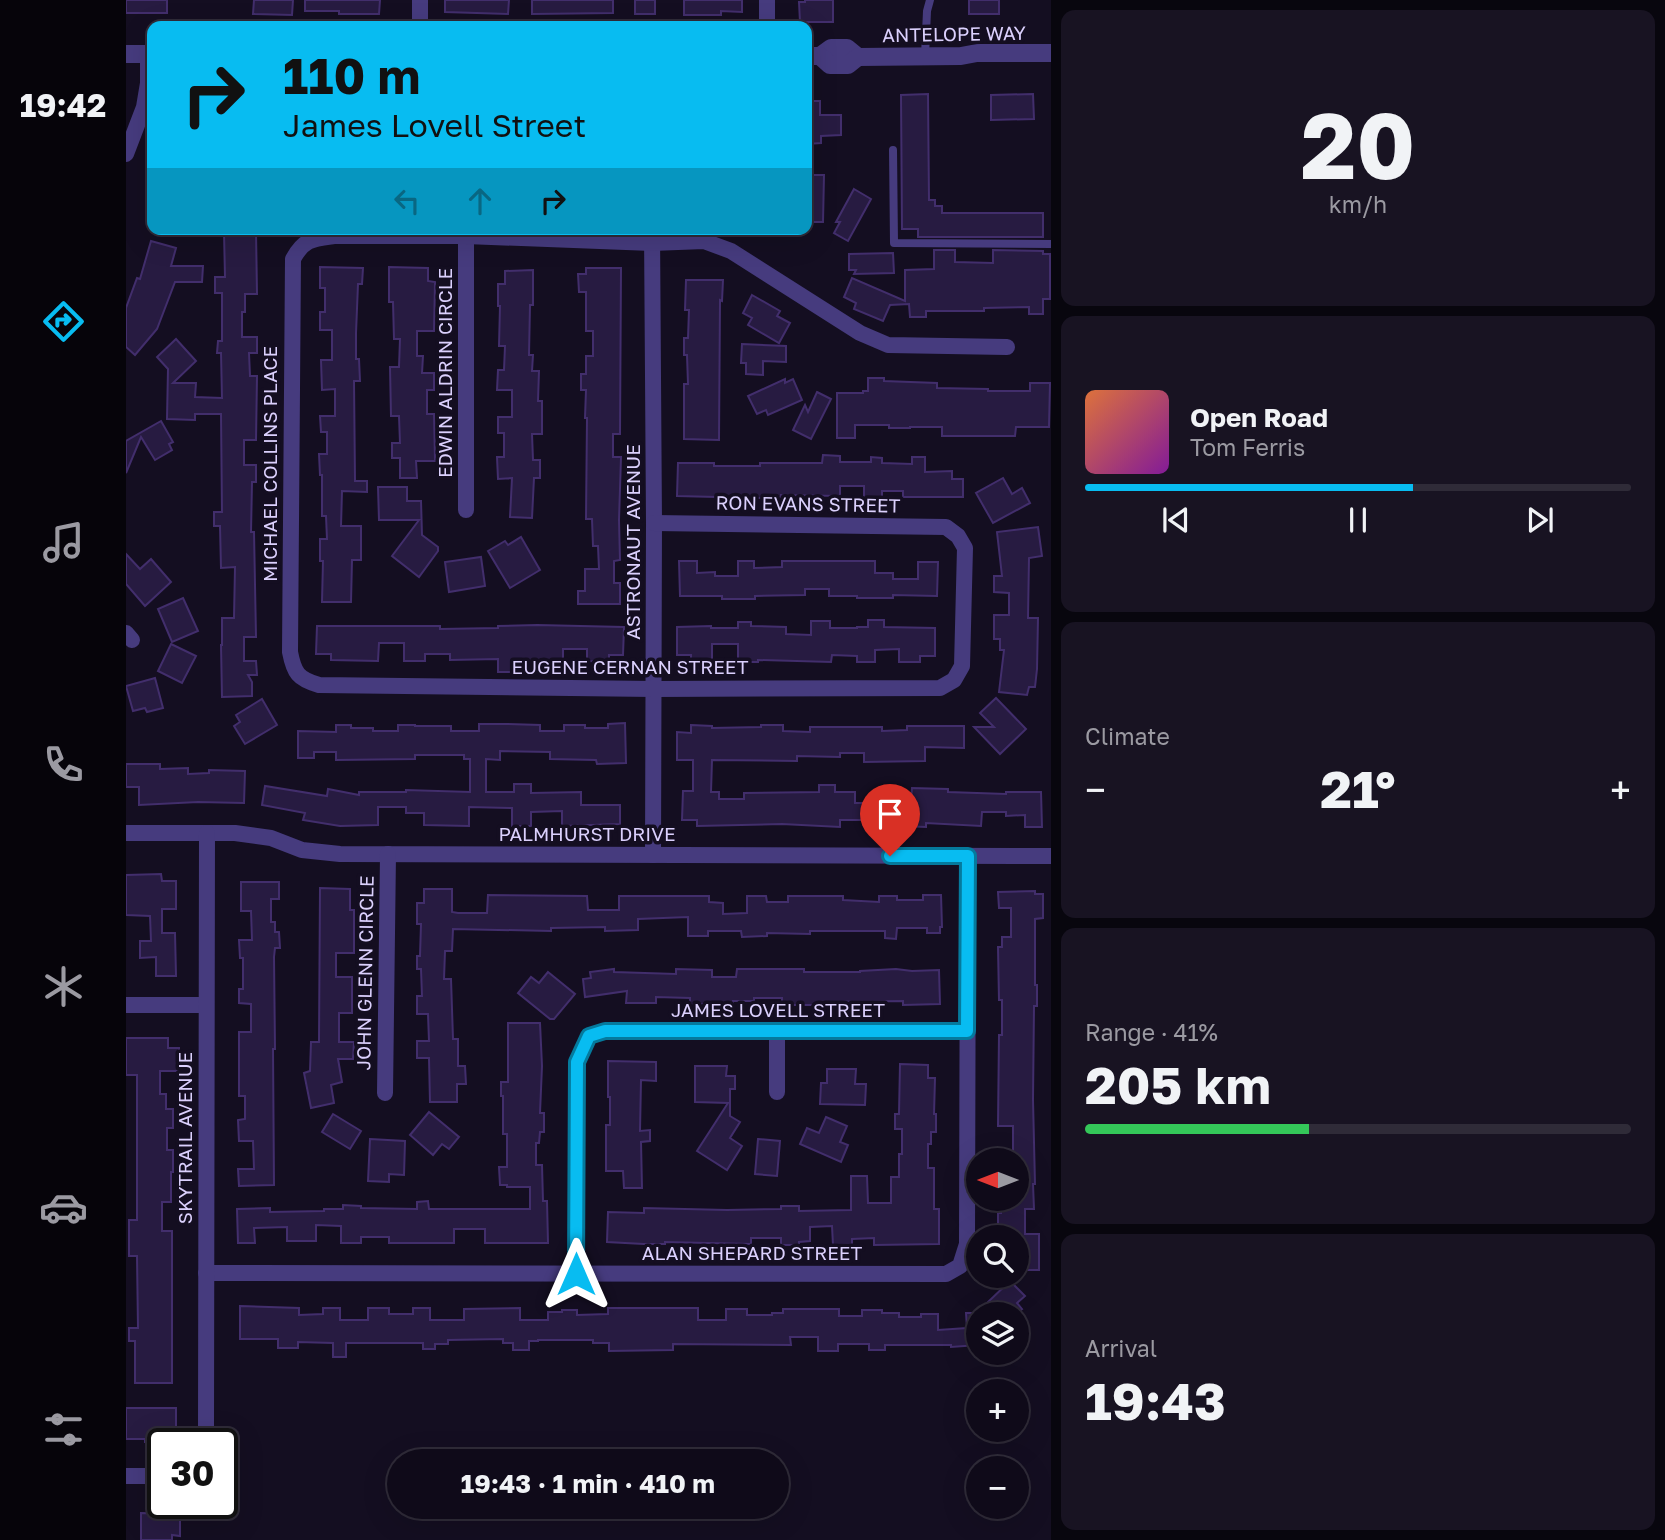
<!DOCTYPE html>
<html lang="en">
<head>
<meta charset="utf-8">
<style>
	body { margin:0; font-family:"Golos Text",sans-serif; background:#181322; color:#f1f3f6; height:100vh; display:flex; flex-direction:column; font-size:26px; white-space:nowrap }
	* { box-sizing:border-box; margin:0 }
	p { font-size:23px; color:#9b9aa2 }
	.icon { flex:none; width:38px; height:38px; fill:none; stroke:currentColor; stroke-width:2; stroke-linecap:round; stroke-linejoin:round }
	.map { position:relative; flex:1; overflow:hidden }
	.sheet { display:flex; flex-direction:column; gap:10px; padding:10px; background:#08060e; width:614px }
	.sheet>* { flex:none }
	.hud { position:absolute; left:21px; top:21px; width:665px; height:214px; border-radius:14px; box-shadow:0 7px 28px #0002,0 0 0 2px #2f2b38; background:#08bcf1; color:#111; overflow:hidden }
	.needle { width:46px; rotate:270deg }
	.buttons { position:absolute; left:840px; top:1148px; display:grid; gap:14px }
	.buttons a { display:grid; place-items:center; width:63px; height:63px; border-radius:50%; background:#0f0a19; box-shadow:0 7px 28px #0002,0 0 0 2px #2f2b38; font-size:35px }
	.speed { position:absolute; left:21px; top:1428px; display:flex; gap:14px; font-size:35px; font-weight:700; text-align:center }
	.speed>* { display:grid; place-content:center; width:91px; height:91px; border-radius:50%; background:#0f0a19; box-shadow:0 7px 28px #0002,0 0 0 2px #2f2b38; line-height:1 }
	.speed .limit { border:4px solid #111; border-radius:10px; background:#fff; color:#111 }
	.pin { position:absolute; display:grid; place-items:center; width:60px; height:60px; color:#fff; margin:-72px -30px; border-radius:50% 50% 50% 0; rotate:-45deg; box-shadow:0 0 7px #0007 }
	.pin .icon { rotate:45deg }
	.me { position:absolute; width:77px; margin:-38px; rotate:0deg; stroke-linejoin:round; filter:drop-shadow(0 0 5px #0008) }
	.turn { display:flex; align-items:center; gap:24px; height:147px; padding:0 21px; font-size:32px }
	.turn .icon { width:91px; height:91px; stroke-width:2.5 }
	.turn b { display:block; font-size:49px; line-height:60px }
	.lanes { display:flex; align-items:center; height:66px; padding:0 21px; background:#0003; justify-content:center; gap:35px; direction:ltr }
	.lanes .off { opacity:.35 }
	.big { font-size:52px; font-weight:700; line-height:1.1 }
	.sheet .widget { flex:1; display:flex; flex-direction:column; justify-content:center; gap:10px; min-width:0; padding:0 24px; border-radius:14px; background:#181322 }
	.sheet .dial { align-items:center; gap:0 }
	.dial b { font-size:91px; line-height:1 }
	.song { display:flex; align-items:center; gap:21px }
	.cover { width:84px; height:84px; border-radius:10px; background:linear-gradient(135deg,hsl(20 70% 55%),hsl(290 70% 35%)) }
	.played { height:7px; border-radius:4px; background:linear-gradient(90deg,#08bcf1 60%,#2f2b38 60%) }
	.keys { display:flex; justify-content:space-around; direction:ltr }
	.heat { display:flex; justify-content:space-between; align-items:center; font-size:38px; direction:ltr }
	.charge { height:10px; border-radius:5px; background:linear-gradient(90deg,#34c759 41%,#2f2b38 0) }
	.trip { position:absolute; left:261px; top:1449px; width:402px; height:70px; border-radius:35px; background:#0f0a19; box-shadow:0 7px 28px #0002,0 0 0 2px #2f2b38; font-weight:700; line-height:70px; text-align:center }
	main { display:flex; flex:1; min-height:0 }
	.tabs { display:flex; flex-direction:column; width:126px; justify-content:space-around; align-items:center; background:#06040a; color:#9b9aa2 }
	.tabs .icon { width:49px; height:49px }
	.tabs .on { color:#08bcf1 }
	.tabs b { font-size:32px; color:#f1f3f6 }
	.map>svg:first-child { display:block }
</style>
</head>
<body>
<main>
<nav class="tabs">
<b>19:42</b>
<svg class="icon on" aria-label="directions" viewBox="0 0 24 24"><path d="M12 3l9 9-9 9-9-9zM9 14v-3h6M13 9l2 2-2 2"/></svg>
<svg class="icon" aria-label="music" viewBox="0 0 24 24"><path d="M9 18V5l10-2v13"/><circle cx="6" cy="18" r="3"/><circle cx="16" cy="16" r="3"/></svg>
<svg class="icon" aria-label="phone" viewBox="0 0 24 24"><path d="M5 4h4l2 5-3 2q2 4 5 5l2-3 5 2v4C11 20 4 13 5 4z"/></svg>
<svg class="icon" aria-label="climate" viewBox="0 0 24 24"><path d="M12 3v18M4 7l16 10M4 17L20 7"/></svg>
<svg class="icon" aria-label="car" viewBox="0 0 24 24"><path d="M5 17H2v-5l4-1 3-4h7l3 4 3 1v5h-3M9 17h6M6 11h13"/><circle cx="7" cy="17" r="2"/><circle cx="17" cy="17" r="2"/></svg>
<svg class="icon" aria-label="filters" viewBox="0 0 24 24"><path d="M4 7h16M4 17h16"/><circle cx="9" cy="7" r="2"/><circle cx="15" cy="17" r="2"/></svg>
</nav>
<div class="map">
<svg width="925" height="1540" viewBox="0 0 925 1540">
	<rect width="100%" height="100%" fill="#140e21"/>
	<g fill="#271b41" stroke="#422e6c" stroke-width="2">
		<rect x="0" y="0" width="41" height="13"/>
		<path d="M128,0h39l-1,15 -39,-1z"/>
		<path d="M179,0h75l-1,14h-40v-3h-34z"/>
		<path d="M319,0h64l-1,14 -63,-2z"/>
		<path d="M406,0h81v13l-81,1z"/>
		<rect x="509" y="0" width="20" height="14"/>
		<path d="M558,0h58v12l-21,-1v4h-37z"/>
		<path d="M679,0h28v22h-33l-1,-20h6z"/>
		<rect x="843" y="0" width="30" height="14"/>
		<path d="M802,94l1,106h6v6h7v7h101v24h-125v-8h-16l-1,-134z"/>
		<path d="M907,94l1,25 -43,1v-25z"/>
		<path d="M681,101h13v14h21v20l-20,1v7l-14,1z"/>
		<path d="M681,175h17l-1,47h-15z"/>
		<path d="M728,189l17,10 -23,42 -14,-8 6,-11h-4z"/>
		<path d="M130,231l1,63h-12v18h-3v25h15v16h-8l1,23h7l-1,64h-12v25h12v17h-4l-1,50h3l2,105h-12v24h12l1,14h-9l4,7v14l-30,1 -1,-52h1v-27h12l1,-51 -14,1 -1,-42h-6v-14h8l-1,-98h-26v6l-28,-1 1,-50 -11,-12 19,-18 20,22 -23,22h23l-1,14 27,1 -1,-45h-4l1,-12h4v-48h-7v-16h10l-1,-45z"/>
		<path d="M25,241l25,7 -5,18h32l-1,16h-27l-18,47 -22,26 -9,-8v-39l11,-30 3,1z"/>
		<path d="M808,250h21v12l38,1v-13l50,1v3h7v45h-7v15h-14v-7l-45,1v3h-58v6h-16l-1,-13 -19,1 -7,16 -29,-12 2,-6 -12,-6 8,-19 53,23v-31l29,-1z"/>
		<path d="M767,253l1,20 -40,1 2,-4h-7v-16z"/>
		<path d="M194,267l43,1 -1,16h-4l-2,49v26h3l1,22h-6l1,100h12v11l-25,-1 -1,35h20v34h-9l-1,42h-29l1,-41h-3v-22h7l-1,-23h-4v-41h-2l-1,-21h8v-22h-6l-1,-16h15v-27l-13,1 -1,-30h11v-30h-12v-18h5v-24h-5z"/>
		<path d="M263,267l39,1v13l7,1 -1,49h-17v25h6l-1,17h12v17h-7v24h7l1,47h-19l1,17h-17v-20h-8v-15h8l-1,-27h-8l-1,-49h9l1,-28h-6l-1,-37h-4z"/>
		<path d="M460,268h35l-1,166h-7v23h8l-2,63 1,40 -6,1v22h6v21h-42v-13h7v-22h14l-1,-23h-5l-1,-27h-6l1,-101h-2l1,-28h-5v-16h5v-18h7v-25h-7v-39h-7l-1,-18h8z"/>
		<path d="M407,270v35h-3l-1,50h4l-1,16h7l-1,30h4v33h-10l1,26h7v18h-6l-2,40 -22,-1 2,-39 -14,1 -1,-22h7v-24h-6v-16h14v-27h-15l1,-20h6l1,-24h-6l1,-40h-2v-22h7v-13z"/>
		<path d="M560,280h37l-1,21 -2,-1 -1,140 -35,-1v-55h4l-1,-29h-3v-17h4l1,-28h-4z"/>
		<path d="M626,295l28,16 -3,5 13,7 -11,20 -31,-18 4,-7 -9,-5z"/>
		<path d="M616,344l44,2v16l-23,-1v14l-17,-1v-11h-5z"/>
		<path d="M742,378h16v3l53,2v5l51,1v2h42v-8h20l-1,44h-33l-1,9h-73v-9h-32v1h-21v-3h-34v13h-18v-45h26v-2h5z"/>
		<path d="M659,379v4l8,-4 9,21 -34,15 -2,-5 -9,4 -9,-18z"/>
		<path d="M691,392l14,7 -20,40 -18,-9 12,-25 3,7z"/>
		<path d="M35,421l12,21 -4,2 3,6 -17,10 -14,-23 -15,36v-32z"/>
		<path d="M697,455l17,1v6h31v-5l11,1v5l30,1v-7h13v15l27,-1v8h11v18h-60v-6h-21v7h-18v-12h-24v10l-59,-1v2l-23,1 -81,-2 1,-33h36v3h46v-3h62z"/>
		<path d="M877,478l9,16 10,-6 8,15 -37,20 -17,-30z"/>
		<path d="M252,487h29v14h14l1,34 16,12v4l-19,26 -27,-21 27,-36h-40z"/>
		<path d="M912,527l4,29 -13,2 -1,60h10l-1,51 -2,18h-6l-2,8 -28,-3 5,-42h-4v-11h-6v-24h15v-22l-15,-1v-16h8l-5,-44z"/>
		<path d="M395,537l19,33 -30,18 -22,-37 17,-10 3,4z"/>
		<path d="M0,554l14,15 11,-10 20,23 -26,24 -19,-22z"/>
		<path d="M355,557l4,29 -36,6 -4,-30z"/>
		<path d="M553,561h18v12l18,-1v4h23v-15h16v7l28,-1v-6h93v12h18v6h25v-17h20l-1,34 -44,-1v3h-36v-2h-28v-7h-24v6l-50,1v3h-33v-3h-42z"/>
		<path d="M57,598l15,33 -26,11 -14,-33z"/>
		<path d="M742,620h16v7l51,1v28h-15v6h-21v-13l-24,1v12h-18v-6l-25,-1 -1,7 -73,-2v2h-20v-18h-26v26h-15v-8h-6v-7h-14v-28l34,-1v2h27v-6h13v4l35,1v7l25,1v-14h19v7h27v-1h11z"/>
		<path d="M411,625l87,2 -1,28h-14v7l-22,-1v-12h-24v12l-52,1v10h-13v-13l-48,1v-6h-25v7h-21v-18h-25l-1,18 -47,-1v-6h-15l1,-28h123v3l58,-1v-2z"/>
		<path d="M45,644l25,12 -14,27 -24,-12z"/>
		<path d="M29,678l8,30 -16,4 -2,-4 -12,3 -7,-25z"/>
		<path d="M870,698l30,31 -26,25 -26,-27h20l-14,-14z"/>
		<path d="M136,699l15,26 -32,19 -11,-18 6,-4 -4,-7z"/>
		<path d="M499,723l1,40 -29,1 -1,-4 -46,-1v-7l-50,-1v9l-14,-1v33h28v-8h17v9l50,-1v13h39v19l-58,2v-15l-31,1v14h-19v-18l-43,-1v19l-45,-1v-12h-18v-6h-28v18l-38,1 -37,-6 2,-7 -43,-8 3,-19 62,10 1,-7 31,6v-3h47v-2l64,2v-33h-6v-4h-49v4l-79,1v-8h-22v6h-16v-27l38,1v-7h15v3h22v3h25v-6h17v1h36v5h28v-7h28l33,1v6h24v-6h21v3h23v-4z"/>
		<path d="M565,725l21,1v2l49,-1v-2h22v6l27,1v-5h72v4l25,-1v-4h57v22l-39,-1v14l-61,1v-9h-24v4l-43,-1v5l-85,-1 -1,32h8v7h25v-6l75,-1v-7h16v7h20v11h56l1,-15 36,1v3l58,2v-2h35l1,35h-17v-12l-19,1v-4h-24l-1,14 -55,-3v4l-54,-2v-5h-32v7l-58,-3 -85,2v-6h-15l1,-29h10v-31h-16v-28l14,1z"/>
		<path d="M0,764h34v5l28,-1v6l21,-1v-3l36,1 -1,32 -46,-1 -59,3v-18h-13z"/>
		<path d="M35,874l1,7h14v28h-14v24h13l1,43h-20v-19l-16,1v-17h11l-1,-25 -24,-1v-40z"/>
		<path d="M115,882h38v17h-8v23h4v10h4l1,16h-5l-1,9 1,92h-2l1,136 -35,1 -1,-17h16l-1,-28h-14l-1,-21 7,-1v-23h-6v-64h12v-28l-12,-1v-14h4v-31h-3l-1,-18h13l-1,-29h-10z"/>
		<path d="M194,888l30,1v21h4v43h-18v24h16v36h-13v29h15l-1,17h-15l4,23 -11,3 3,18 -23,5 -7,-35 6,-2 1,-29h8z"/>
		<path d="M298,889h28v23l6,1h29l1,-18 99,1 1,14h31v-14h90v6l14,1v11l24,-1v-17h19l1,6h21v-6h55v4l36,2v-6h18v4h26v-5h18l1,32h-2v6h-13v-5h-30l-1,11 -11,-1v-7h-75v3l-43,-1v3l-25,1 -1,-6h-33v5h-20v-19l-50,2v11l-33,1v-4l-54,1v3l-98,-2 -1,22h-7l-1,28h7l2,60h5v27h7l1,18h-9v18h-27l-1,-44h-12v-17h12l-1,-27h-11v-18h5l-1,-27h-4v-13h3l1,-32h-4v-21h7z"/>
		<path d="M909,891v3h8v24l-8,1v66h2v21h-3l-1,94 2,84h-2l1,25h-9v25h14v36h-22v-33h-6v-9l-11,1v-3h-2v-13h3v-14h16v-39h-4v-34h-15l1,-91h3v-35h-3l-1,-53h4v-10h9v-29h-12l-1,-16z"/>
		<path d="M488,969v3l62,2v-5l36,1v7h24l1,-8h67v3h56v-1l36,-2 16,2 27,-1 1,34 -37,1v-4l-78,1v3h-43v-7h-28v3h-21v4l-22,-1h-21v-6l-34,-1v6h-30l1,-12 -42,6 -2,-18 8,-1 -1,-6z"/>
		<path d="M422,972l27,22 -21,25h-4l-32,-26 13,-16 8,6z"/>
		<path d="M382,1023h32l2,43 -2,47h4v19h-4l-1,11h-3v22h6l1,36h4l1,42h-63v-14h-31v14h-65v-6h-28v6h-20v-17l-25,-1v16h-29v-14l-33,1 1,15h-17l-1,-34 33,-1v4l54,-1v-2h19v-4l18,1v2l56,1v-7l11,-1 1,8h101v-22h-23v-2h-7l-1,-18h8v-33h-4v-38h-2v-14h7z"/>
		<path d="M0,1038h42v10h11v23h-19v23h6v15h7v19h-6v22h6v22h-2v30h-9v29h10v152h-37v-42h-6v-13h9l-1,-72h-8v-36h8v-145h-11z"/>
		<path d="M482,1061l48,1v19l-15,-1 -1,51 10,-1v11l-9,1 1,46h-18l-1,-17h-17v-46h4v-28h-2z"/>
		<path d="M774,1064l28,1v13h7l-1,36h2v18h-5v12h-3v24h6v41h5v35l-65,1v-7l-22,1v5l-19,1 -1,-19 -22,1v14l-11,1v3h-18v-7h-30v6l-86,-2v2h-21l-37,-2 1,-30 36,1v-5l83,2 54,-1v-3h18v5l52,-1v-34h16l1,27h23v-26h8v-23h3v-25h-7v-15h4z"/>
		<path d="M569,1066h32l-1,10h9v13h-5v27l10,6 -10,16 12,8 -15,24 -30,-19 31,-48 -33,-1z"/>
		<path d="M701,1069h29l-1,15h11l-1,21 -45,-1 1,-21h6z"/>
		<path d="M303,1112l30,25 -10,12 -7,-5 -9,11 -23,-20z"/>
		<path d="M207,1114l28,17 -11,18 -28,-17z"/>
		<path d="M700,1117l21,9 -7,16 8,3 -7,17 -41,-18 7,-16 12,5z"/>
		<path d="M244,1139l35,2 -1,34 -15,-1v8l-21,-1z"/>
		<path d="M632,1139l22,2 -3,35 -22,-2z"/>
		<path d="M884,1281l15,15 -8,7 5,6 -6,5h-18l-11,-11z"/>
		<path d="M114,1306l59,2v7l24,-1v-6h17v12h28v-12h21v6h24v-6h17v12h34v-11l56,-1v12h28v-8h14v-2h15v5l31,-1v-6h90v12h28v-11h21v6h25v-2h11v-4h56v7h23v-6h20v3h17v4h22v-3h17v16l29,-2 -1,-15h12v32l-27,2v-2h-66v5h-16v-6h-31v7h-20v-14h-28l1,8 -118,-1v6l-64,1v-8h-16v-3h-55v1h-9v9h-16v-7h-10v-4l-55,1v4h-13v5h-12v-6h-77v14h-13v-14l-35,-1v6h-20v-9h-38z"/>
		<path d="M0,1408h50v26h-12v8h-19v-3h-19z"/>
		<path d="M15,1513l39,1v22l-8,-1v5h-31z"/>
	</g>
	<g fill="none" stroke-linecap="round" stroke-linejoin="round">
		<g stroke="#463b7e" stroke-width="8">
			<path d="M799,56l2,-45 3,-11"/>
			<path d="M767,150l1,93 157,1"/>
		</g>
		<g stroke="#463b7e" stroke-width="16">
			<path d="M294,26v-26"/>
			<path d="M641,26v-26"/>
			<path d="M0,154l18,-47 4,-24v-29"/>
			<path d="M526,229l2,294 -1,332"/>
			<path d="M340,236v274"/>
			<path d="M528,523l292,4 12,9 7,12 -3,118 -8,14 -14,8 -286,1 -335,-4c-21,-6 -25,-12 -29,-33l3,-393c11,-20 19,-20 41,-23h132l186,7 52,-2 27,10 129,82 28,12 119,2"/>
			<path d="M0,633l6,7"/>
			<path d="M0,833h109l36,5 31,12 38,4 711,2"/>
			<path d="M0,1005h80"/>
			<path d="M651,1031v61"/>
			<path d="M259,1093l3,-239"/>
			<path d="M80,1273l740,1 14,-8 7,-22 1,-388"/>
			<path d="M450,1274l1,-212 12,-26 16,-5h362"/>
			<path d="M78,1444l2,-17 1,-594"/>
			<path d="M0,1476h37"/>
		</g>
		<g stroke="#463b7e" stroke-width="18">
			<path d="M0,54h26"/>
			<path d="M681,56h13l11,-8h16l11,9"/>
			<path d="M694,56l10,9h18l10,-8 103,-1 16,-3h74"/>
		</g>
	</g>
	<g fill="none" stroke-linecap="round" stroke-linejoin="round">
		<g stroke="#057a9d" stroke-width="18">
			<path id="route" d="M450,1274l1,-212 12,-26 16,-5h362l1,-175h-78"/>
		</g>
		<use href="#route" stroke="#08bcf1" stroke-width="12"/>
	</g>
	<g text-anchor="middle" stroke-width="7" stroke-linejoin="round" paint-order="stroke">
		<g font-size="19" fill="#dbd0fd" stroke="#140e21">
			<text transform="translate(828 34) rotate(-1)" y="7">ANTELOPE WAY</text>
			<text transform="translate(319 373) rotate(-90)" y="7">EDWIN ALDRIN CIRCLE</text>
			<text transform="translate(144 464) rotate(-90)" y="7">MICHAEL COLLINS PLACE</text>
			<text transform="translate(682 504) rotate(1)" y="7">RON EVANS STREET</text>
			<text transform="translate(507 542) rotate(-90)" y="7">ASTRONAUT AVENUE</text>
			<text x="504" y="674">EUGENE CERNAN STREET</text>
			<text x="461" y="841">PALMHURST DRIVE</text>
			<text transform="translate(239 973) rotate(-89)" y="7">JOHN GLENN CIRCLE</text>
			<text x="652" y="1017">JAMES LOVELL STREET</text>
			<text transform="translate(59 1138) rotate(-90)" y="7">SKYTRAIL AVENUE</text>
			<text x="626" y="1260">ALAN SHEPARD STREET</text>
		</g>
	</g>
</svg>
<div class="buttons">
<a><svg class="needle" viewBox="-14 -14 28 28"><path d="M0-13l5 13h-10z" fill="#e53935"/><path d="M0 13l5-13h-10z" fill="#9b9aa2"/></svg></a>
<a><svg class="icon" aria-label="search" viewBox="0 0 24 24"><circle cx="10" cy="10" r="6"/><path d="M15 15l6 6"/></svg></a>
<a><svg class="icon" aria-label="layers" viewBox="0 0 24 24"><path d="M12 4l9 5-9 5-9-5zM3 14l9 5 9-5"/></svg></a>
<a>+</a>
<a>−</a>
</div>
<div class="speed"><div class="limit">30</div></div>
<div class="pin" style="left:764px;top:856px;background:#d93025"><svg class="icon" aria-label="arrive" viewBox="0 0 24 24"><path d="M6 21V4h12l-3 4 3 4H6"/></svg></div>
<svg class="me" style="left:450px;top:1274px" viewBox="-20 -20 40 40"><path d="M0-17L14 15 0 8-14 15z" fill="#08bcf1" stroke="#fff" stroke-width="4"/></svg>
<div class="trip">19:43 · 1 min · 410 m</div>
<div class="hud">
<div class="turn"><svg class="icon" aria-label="right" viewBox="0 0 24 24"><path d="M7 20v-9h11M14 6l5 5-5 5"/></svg><div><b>110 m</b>James Lovell Street</div></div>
<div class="lanes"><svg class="icon off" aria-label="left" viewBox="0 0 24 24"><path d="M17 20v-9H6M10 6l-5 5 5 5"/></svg><svg class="icon off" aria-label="ahead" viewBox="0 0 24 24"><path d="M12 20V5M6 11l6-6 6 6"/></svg><svg class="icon" aria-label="right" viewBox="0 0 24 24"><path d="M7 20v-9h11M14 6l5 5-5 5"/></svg></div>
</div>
</div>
<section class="sheet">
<div class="widget dial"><b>20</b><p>km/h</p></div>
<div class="widget">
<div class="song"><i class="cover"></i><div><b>Open Road</b><p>Tom Ferris</p></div></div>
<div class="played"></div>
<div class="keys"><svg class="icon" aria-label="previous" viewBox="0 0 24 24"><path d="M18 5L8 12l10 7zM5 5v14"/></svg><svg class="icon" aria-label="pause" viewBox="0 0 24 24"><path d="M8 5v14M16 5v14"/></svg><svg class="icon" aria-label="next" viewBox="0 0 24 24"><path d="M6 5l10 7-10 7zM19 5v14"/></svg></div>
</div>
<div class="widget"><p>Climate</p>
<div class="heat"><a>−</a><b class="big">21°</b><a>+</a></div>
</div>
<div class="widget"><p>Range · 41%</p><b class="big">205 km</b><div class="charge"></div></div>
<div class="widget"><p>Arrival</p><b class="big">19:43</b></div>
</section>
</main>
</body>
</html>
